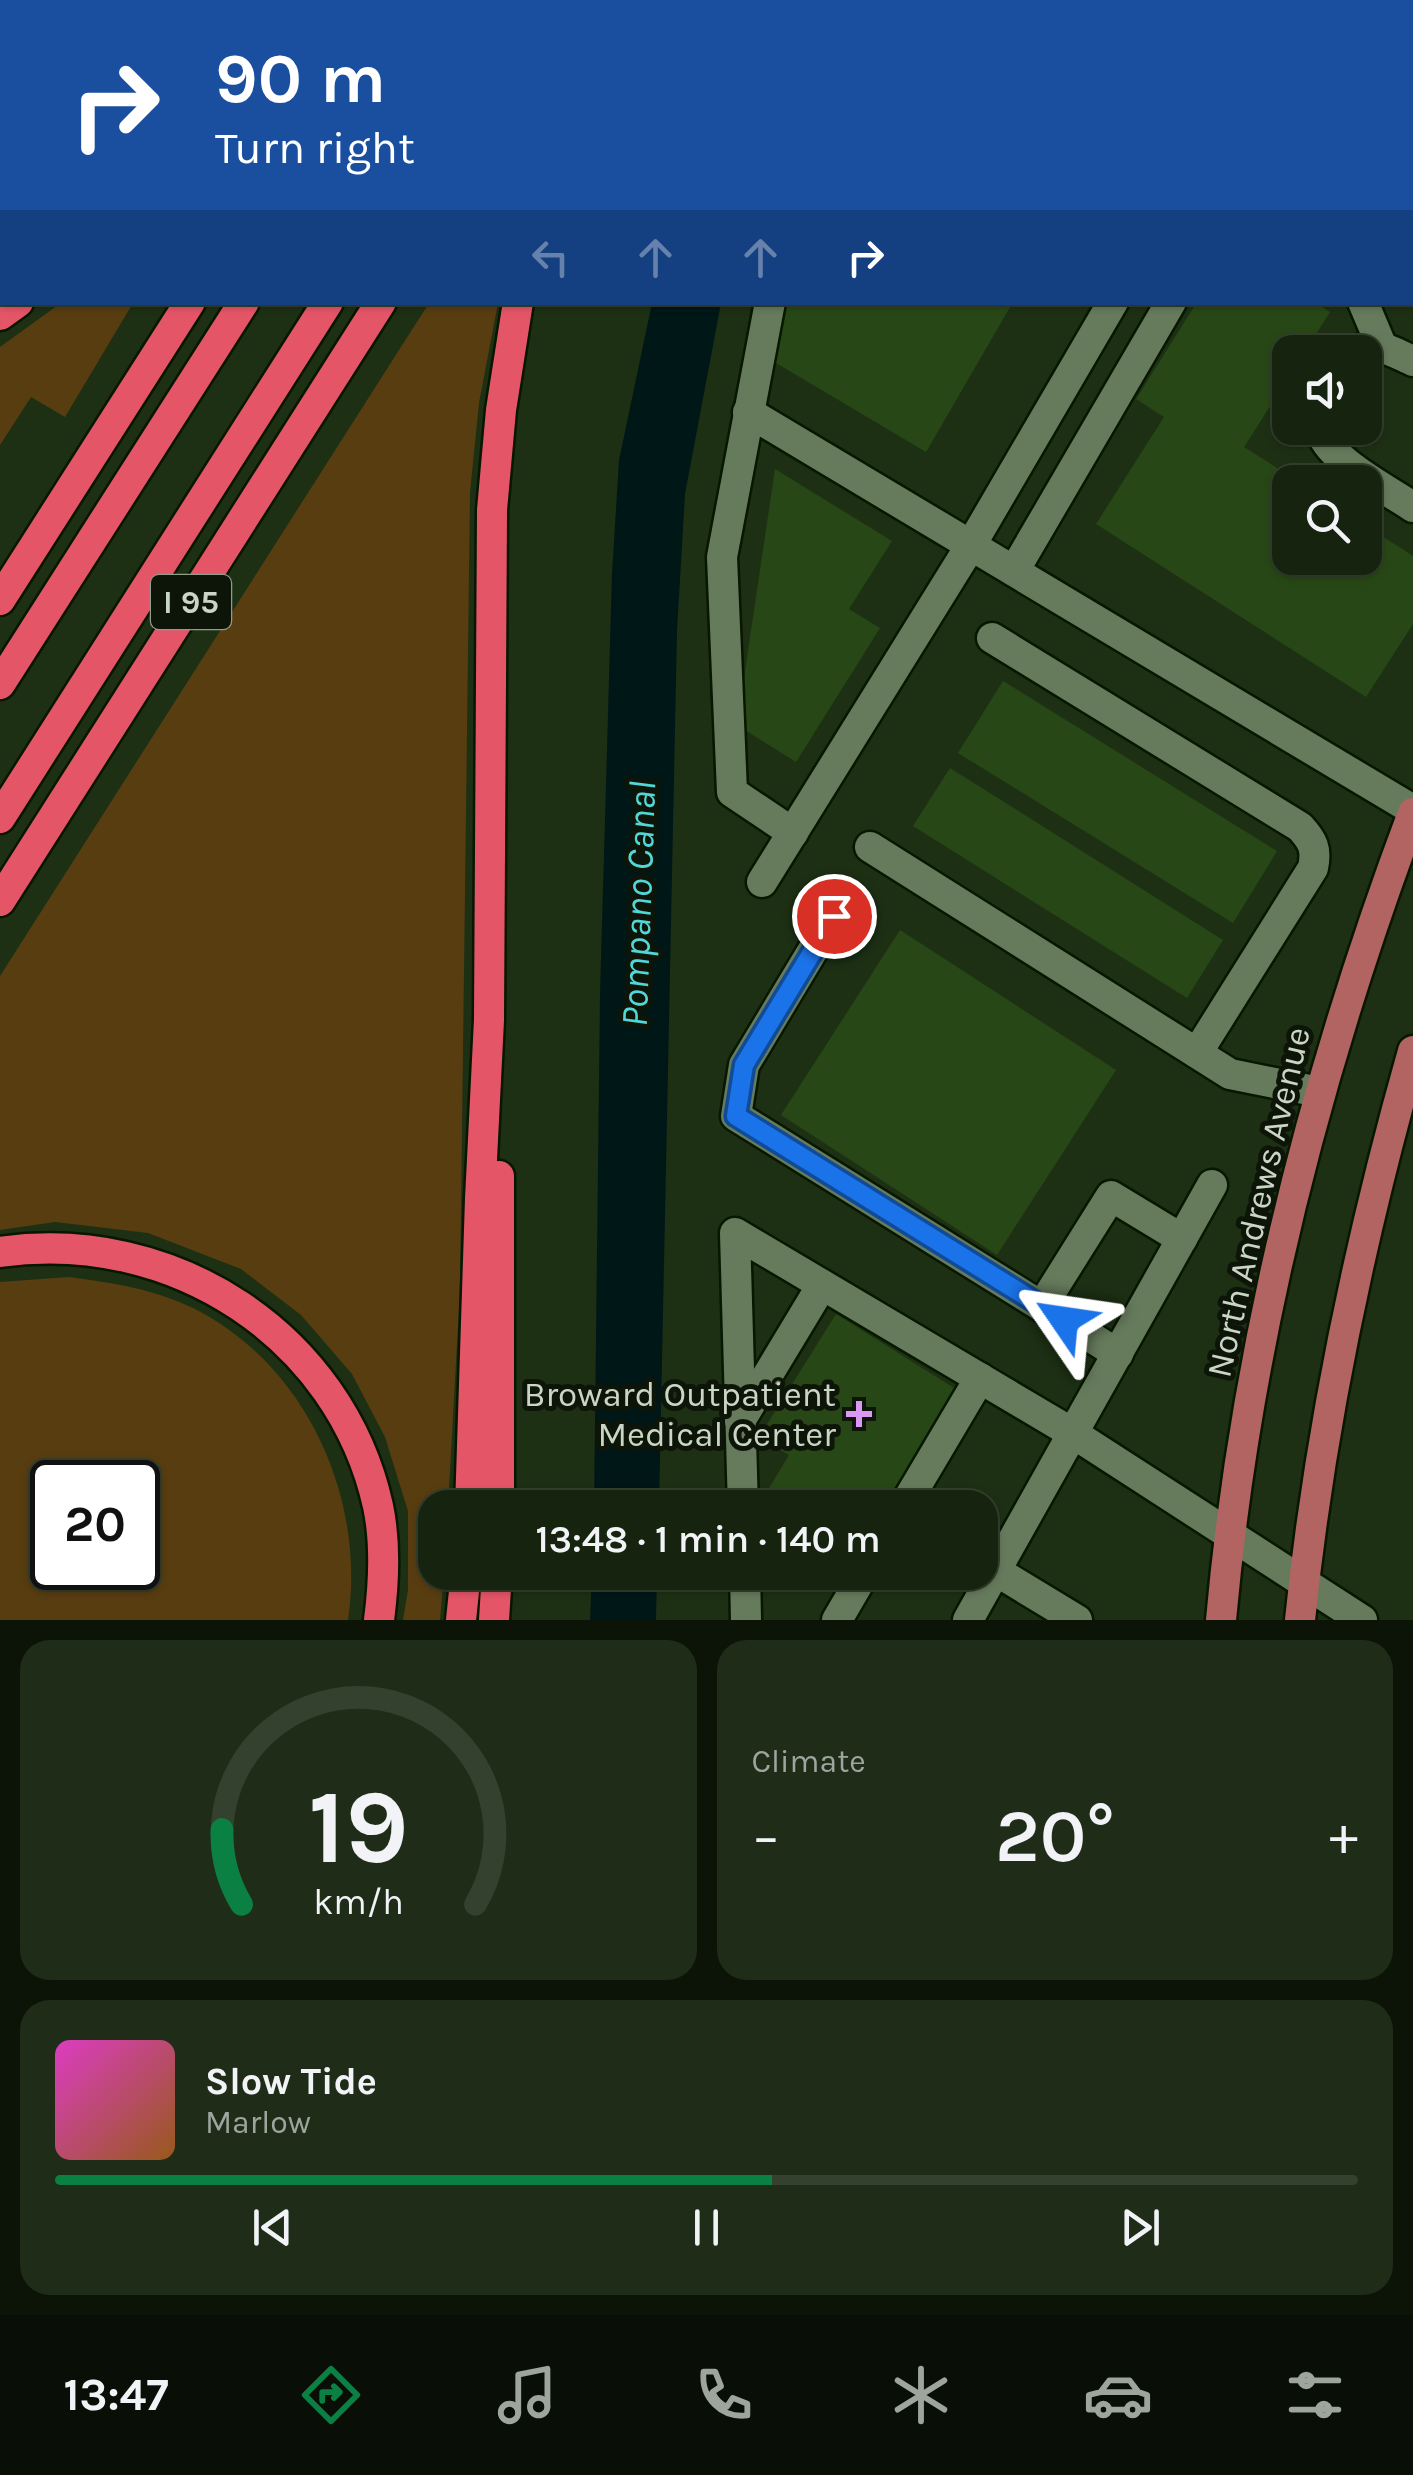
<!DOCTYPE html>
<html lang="en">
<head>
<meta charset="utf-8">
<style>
	body { margin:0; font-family:Karla,sans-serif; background:#1f2c18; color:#f1f3f6; height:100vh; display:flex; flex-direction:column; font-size:38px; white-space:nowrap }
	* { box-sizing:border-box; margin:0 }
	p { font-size:32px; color:#9ea49e }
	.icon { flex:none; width:55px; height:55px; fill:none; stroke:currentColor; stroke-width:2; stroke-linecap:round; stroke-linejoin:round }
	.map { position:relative; height:1620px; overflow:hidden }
	.sheet { display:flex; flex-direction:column; gap:20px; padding:20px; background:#0c1408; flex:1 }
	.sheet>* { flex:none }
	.top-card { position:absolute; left:0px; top:0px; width:1415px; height:305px; box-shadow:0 2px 8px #0004,0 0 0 2px #35412f; background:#1a4fa0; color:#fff; overflow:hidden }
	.tools { position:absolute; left:1272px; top:335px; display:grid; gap:20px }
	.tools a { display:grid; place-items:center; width:110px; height:110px; border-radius:20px; background:#16240f; box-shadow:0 2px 8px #0004,0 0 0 2px #35412f; font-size:50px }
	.speed { position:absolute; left:30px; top:1460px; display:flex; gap:20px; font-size:50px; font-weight:700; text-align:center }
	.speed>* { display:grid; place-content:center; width:130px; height:130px; border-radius:50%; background:#16240f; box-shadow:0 2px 8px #0004,0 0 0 2px #35412f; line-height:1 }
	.speed .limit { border:5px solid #111; border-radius:15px; background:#fff; color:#111 }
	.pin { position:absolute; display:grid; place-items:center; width:85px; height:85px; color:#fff; margin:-42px; border:5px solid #fff; border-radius:50%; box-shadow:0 2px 10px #0007 }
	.me { position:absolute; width:110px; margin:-55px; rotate:302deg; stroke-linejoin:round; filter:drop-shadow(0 0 8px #0008) }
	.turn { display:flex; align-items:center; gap:35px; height:210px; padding:0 50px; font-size:45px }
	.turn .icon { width:130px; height:130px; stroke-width:2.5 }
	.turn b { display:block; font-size:70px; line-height:85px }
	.lanes { display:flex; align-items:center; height:95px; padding:0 50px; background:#0003; justify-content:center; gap:50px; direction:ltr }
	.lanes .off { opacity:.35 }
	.big { font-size:75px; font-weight:600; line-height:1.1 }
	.sheet .widget { flex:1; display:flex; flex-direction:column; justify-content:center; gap:15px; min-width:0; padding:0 35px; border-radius:30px; background:#1f2c18 }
	.sheet .dial { align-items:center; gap:0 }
	.dial svg { height:260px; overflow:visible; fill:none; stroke:#35412f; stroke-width:7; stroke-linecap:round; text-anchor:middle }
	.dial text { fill:#f1f3f6; stroke:none }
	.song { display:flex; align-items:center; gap:30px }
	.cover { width:120px; height:120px; border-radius:15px; background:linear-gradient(135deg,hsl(310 70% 55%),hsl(30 70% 35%)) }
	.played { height:10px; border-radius:5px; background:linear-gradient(90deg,#0b8043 55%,#35412f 55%) }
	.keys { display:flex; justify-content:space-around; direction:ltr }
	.heat { display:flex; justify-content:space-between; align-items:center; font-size:55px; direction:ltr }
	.sheet .tiles { flex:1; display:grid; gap:20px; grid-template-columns:1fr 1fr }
	.widget:last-child { grid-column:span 2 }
	.trip { position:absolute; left:418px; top:1490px; width:580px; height:100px; border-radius:30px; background:#16240f; box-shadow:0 2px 8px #0004,0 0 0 2px #35412f; font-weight:600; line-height:100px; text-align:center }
	.dock { display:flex; height:160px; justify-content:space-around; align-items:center; background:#090e06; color:#9ea49e }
	.dock .icon { width:70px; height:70px }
	.dock .on { color:#0b8043 }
	.dock b { font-size:45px; color:#f1f3f6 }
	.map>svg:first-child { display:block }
</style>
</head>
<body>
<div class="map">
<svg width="1413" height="1620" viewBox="0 0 1413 1620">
	<rect width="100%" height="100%" fill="#1d3014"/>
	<g fill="#583d11" fill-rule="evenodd">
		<path d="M2,128v150l-2,2v-151z"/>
		<path d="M61,303h72l-68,114 -34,-20 -31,48v-98z"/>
		<path d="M429,303h69l-19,100 -9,89 -10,798 -12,217 -13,1v64l9,1 -4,47h-37l5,-30v-79l-23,-74 -33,-63 -51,-59 -60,-46 -93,-36 -93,-11 -55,8v-254z"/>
		<path d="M69,1277c44,6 86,12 126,32 112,57 171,190 153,311h-348v-338zM138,1482v86h-86v-86z"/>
	</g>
	<g fill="#001717">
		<path d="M652,303h69l-36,191 -8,137 -18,876 -65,1 6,-514 12,-420 7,-114z"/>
		<path d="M592,1573h65l-1,47h-66z"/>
	</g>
	<g fill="#284716">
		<path d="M787,302h226l-87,150 -155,-92z"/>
		<path d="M1197,302h118l15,10 -25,40h-15v23l-46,72 55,35h-9v76h75v-33l48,31v68l-47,73 -270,-173 68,-107 -28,-18z"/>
		<path d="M775,469l117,72 -43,68 31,19 -84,134 -59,-37z"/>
		<path d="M1003,681l274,170 -44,72 -275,-170z"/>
		<path d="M950,768l273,172 -36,58 -274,-172z"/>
		<path d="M900,930l216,140 -119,185 -216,-140z"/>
		<path d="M836,1314l123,77 -72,117h-130l32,-53 -30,-18z"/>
	</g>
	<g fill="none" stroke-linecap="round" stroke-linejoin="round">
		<g stroke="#071700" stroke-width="35">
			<g id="minor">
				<path d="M1086,0l4,2"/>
				<path d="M1229,0l5,2"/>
				<path d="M1412,110l1,1"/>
				<path d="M1412,208l1,1"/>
				<path d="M770,302l-48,255 10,235 61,41"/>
				<path d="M1363,302l19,45"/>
				<path d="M1356,352c19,-13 39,1 57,9"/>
				<path d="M748,412l665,398"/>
				<path d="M1320,428c5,30 68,62 93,79"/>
				<path d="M1014,571l157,-269"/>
				<path d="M992,638l308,189c13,14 17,22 13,41l-116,185"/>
				<path d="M870,847l360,227 89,18"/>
				<path d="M762,882l209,-337 142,-243"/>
				<path d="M834,915l-90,150 -8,51 382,238"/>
				<path d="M1042,1306l69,-110 71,43"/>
				<path d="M740,1421l82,-136"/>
				<path d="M743,1508l-8,-275 339,201 288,186"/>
				<path d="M903,1508l77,-130"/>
				<path d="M996,1571l81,49"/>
				<path d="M745,1572l1,48"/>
				<path d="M837,1620l28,-48"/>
				<path d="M968,1620l244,-435"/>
			</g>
		</g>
		<g stroke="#071700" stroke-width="35">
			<g id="major">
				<path d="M1221,1620c25,-278 94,-546 192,-807"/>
				<path d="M1300,1620c20,-194 60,-382 113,-569"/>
			</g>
		</g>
		<g stroke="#071700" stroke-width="35">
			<g id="highway">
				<path d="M299,2l2,-2"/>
				<path d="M381,2l1,-2"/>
				<path d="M436,2l1,-2"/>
				<path d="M519,2l2,-2"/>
				<path d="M572,2l2,-2"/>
				<path d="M620,2l2,-2"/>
				<path d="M0,315l18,-13"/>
				<path d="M0,600l190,-298"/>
				<path d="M0,684l244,-382"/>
				<path d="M0,818l328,-516"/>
				<path d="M0,901l381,-599"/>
				<path d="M0,1252c172,-25 340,83 378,254 8,38 6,76 1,114"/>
				<path d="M470,1508l10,-309 9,-179 3,-510 9,-100 17,-108"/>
				<path d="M499,1508v-332"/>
				<path d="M461,1620l5,-48"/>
				<path d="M494,1620l3,-48"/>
			</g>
		</g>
		<use href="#minor" stroke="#667b5c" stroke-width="30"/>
		<use href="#major" stroke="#b26463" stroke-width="30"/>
		<use href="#highway" stroke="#e55568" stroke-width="30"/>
	</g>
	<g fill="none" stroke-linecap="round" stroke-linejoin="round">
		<g stroke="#114b97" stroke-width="25">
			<path id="route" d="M834,916l-90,149 -8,51 328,204"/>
		</g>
		<use href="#route" stroke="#1a73e8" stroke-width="18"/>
	</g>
	<path fill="#db99f5" stroke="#0d1509" stroke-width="4" d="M854 1399h10v10h10v10h-10v10h-10v-10h-10v-10h10z"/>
	<g text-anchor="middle" stroke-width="10" stroke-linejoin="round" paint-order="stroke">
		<rect fill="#0d1509" stroke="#919c8d" stroke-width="2.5" x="151" y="575" width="80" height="54" rx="8"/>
		<g font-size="32" font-weight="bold" fill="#cad6c5">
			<text x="191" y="613">I 95</text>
		</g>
		<g font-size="35" fill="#cad6c5" stroke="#0d1509">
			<text transform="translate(1258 1202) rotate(-77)" y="12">North Andrews Avenue</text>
		</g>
		<g font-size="35" fill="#cad6c5" stroke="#0d1509" text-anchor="end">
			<text x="836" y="1406">Broward Outpatient<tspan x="836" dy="40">Medical Center</tspan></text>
		</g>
		<g font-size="38" font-style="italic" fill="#52d7d8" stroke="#0d1509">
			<text transform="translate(638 904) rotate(-88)" y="13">Pompano Canal</text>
		</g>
	</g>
</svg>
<div class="tools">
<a><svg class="icon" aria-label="sound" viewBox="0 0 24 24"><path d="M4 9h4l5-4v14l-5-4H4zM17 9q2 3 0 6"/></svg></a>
<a><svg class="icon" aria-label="search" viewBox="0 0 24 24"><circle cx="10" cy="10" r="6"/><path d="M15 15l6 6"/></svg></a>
</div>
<div class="speed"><div class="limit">20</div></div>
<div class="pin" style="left:834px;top:916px;background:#d93025"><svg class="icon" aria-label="arrive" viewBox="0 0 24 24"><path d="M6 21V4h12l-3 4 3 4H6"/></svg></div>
<svg class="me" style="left:1064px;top:1320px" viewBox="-20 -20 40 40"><path d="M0-17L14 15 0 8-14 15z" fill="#1a73e8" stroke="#fff" stroke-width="4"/></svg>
<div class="trip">13:48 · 1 min · 140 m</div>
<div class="top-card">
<div class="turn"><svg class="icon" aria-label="right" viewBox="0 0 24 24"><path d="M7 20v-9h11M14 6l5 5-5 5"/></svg><div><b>90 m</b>Turn right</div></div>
<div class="lanes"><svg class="icon off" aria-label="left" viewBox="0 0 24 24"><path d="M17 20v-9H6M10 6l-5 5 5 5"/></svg><svg class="icon off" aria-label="ahead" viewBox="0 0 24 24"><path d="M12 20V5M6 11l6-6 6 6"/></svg><svg class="icon off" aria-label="ahead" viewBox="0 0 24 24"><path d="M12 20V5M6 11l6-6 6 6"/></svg><svg class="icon" aria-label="right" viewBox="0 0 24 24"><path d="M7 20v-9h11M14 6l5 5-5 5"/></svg></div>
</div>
</div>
<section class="sheet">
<div class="tiles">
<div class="widget dial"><svg viewBox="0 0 100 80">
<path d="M14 69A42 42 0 1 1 86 69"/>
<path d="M14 69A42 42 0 0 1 8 46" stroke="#0b8043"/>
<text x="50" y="56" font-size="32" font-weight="700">19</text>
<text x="50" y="72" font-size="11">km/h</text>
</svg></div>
<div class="widget"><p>Climate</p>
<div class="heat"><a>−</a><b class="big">20°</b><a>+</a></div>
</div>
<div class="widget">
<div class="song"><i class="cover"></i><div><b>Slow Tide</b><p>Marlow</p></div></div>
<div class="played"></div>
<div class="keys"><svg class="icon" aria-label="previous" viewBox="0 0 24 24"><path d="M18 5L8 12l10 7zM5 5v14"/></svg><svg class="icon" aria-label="pause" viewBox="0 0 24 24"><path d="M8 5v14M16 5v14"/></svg><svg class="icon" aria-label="next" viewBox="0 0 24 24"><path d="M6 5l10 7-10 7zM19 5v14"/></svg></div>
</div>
</div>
</section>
<nav class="dock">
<b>13:47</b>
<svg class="icon on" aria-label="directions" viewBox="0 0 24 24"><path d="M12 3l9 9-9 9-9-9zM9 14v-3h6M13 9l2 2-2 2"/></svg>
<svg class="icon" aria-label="music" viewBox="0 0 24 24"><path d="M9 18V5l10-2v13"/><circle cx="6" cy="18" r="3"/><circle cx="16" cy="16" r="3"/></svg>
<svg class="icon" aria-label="phone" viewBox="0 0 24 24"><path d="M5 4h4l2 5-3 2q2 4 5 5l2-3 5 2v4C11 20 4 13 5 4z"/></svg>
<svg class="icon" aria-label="climate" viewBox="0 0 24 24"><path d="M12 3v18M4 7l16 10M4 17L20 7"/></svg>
<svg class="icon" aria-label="car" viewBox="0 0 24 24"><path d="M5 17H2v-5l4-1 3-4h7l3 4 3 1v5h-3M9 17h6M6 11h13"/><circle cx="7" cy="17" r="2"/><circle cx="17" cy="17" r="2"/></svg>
<svg class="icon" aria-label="filters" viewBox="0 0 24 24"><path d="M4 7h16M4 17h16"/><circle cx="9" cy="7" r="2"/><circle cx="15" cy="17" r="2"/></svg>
</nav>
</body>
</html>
